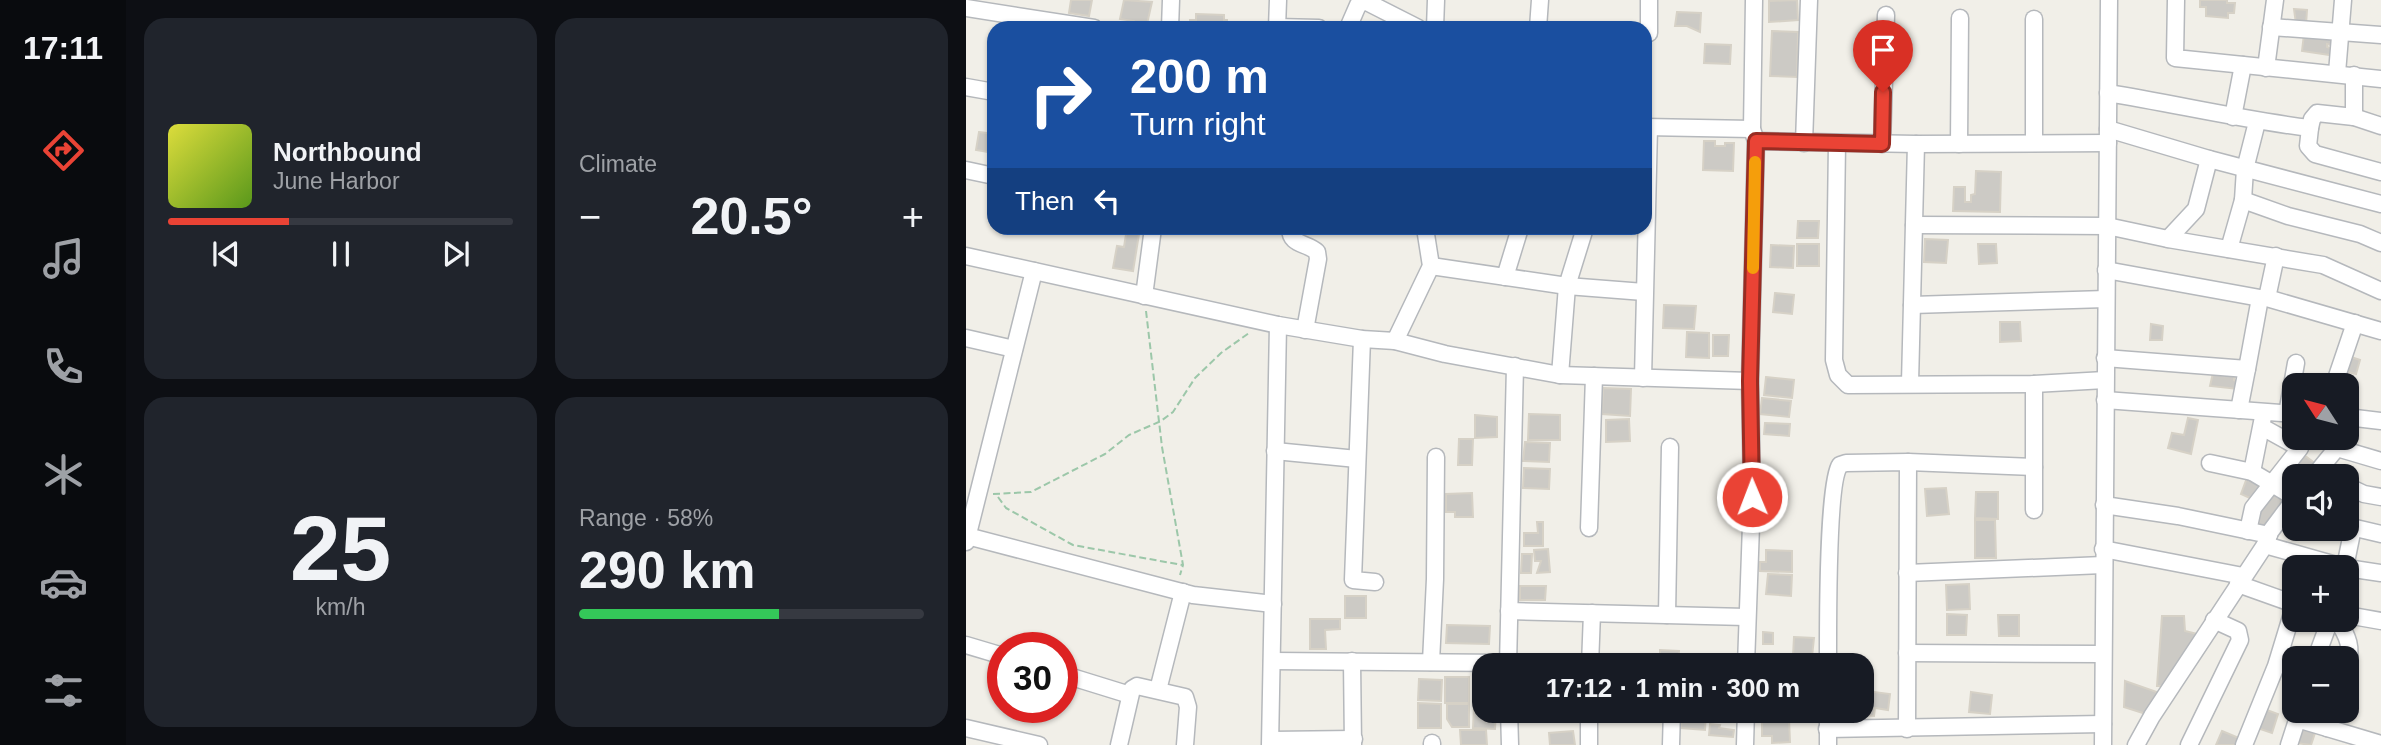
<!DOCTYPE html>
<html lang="en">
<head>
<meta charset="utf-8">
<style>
	body { margin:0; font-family:Arial,sans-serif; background:#20242c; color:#f1f3f6; height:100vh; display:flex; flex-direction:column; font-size:26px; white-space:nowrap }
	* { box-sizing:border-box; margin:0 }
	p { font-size:23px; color:#9ea1a6 }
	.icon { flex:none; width:38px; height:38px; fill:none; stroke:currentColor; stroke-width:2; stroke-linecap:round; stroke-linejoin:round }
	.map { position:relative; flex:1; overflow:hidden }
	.drawer { display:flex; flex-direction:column; gap:18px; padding:18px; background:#0d0f14; width:840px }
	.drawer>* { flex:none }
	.guide { position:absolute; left:21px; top:21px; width:665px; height:214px; border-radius:21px; box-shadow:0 2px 5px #0004; background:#1a4fa0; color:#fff; overflow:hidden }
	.needle { width:46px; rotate:306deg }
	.fabs { position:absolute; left:1316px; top:373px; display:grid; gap:14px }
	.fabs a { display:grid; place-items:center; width:77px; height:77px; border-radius:14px; background:#171b24; box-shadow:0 2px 5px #0004; font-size:35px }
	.speed { position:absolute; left:21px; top:632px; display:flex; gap:14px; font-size:35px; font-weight:700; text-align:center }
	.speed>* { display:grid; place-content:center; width:91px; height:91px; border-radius:50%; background:#171b24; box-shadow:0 2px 5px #0004; line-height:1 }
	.speed .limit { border:10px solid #d22; background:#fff; color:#111 }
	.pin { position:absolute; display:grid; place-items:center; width:60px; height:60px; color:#fff; margin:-72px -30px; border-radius:50% 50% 50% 0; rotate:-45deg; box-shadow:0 0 7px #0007 }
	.pin .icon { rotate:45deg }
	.me { position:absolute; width:77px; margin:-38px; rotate:359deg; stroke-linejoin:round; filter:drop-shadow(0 0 5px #0008) }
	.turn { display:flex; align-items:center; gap:24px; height:147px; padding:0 28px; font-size:32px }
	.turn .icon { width:91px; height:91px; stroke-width:2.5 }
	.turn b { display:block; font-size:49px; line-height:60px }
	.then { display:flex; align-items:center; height:66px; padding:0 28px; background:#0003; gap:14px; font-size:26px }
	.big { font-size:52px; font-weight:700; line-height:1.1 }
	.drawer .widget { flex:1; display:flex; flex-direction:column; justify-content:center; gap:10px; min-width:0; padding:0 24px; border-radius:21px; background:#20242c }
	.drawer .dial { align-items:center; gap:0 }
	.dial b { font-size:91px; line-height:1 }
	.song { display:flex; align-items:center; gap:21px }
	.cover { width:84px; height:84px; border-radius:10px; background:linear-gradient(135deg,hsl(60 70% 55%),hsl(90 70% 35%)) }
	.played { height:7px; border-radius:4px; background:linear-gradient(90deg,#ea4335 35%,#363941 35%) }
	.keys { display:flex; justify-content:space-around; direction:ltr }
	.heat { display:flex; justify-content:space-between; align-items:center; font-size:38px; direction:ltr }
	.charge { height:10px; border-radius:5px; background:linear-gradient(90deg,#34c759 58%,#363941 0) }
	.drawer .tiles { flex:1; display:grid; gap:18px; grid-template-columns:repeat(2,1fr) }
	.trip { position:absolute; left:506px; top:653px; width:402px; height:70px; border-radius:21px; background:#171b24; box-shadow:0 2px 5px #0004; font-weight:700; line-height:70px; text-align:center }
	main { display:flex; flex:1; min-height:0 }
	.menu { display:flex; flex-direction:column; width:126px; justify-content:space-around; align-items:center; background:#090b0e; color:#9ea1a6 }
	.menu .icon { width:49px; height:49px }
	.menu .on { color:#ea4335 }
	.menu b { font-size:32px; color:#f1f3f6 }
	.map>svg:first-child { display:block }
</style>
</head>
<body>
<main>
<nav class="menu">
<b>17:11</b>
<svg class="icon on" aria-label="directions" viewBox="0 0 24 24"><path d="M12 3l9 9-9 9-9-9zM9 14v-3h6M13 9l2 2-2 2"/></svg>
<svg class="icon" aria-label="music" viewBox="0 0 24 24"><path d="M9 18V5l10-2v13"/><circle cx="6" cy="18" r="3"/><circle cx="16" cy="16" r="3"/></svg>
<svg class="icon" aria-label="phone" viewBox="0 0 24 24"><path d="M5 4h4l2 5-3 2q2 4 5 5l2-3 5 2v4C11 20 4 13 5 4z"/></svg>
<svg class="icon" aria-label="climate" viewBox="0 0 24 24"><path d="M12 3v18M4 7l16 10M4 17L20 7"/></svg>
<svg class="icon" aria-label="car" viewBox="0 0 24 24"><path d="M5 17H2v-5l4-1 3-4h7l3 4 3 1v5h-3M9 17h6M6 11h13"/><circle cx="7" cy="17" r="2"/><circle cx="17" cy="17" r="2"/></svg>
<svg class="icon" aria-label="filters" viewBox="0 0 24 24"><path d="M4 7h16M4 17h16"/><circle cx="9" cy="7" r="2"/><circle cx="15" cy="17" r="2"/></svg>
</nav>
<section class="drawer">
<div class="tiles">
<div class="widget">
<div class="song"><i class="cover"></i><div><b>Northbound</b><p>June Harbor</p></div></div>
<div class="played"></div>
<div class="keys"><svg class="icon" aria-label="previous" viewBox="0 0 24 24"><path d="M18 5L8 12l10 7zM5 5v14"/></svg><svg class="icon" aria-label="pause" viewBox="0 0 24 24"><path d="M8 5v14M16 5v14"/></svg><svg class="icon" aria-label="next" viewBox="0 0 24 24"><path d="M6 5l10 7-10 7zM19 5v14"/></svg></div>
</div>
<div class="widget"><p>Climate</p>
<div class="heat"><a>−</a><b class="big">20.5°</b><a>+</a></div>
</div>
<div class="widget dial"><b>25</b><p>km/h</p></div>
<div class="widget"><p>Range · 58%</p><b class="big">290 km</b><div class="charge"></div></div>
</div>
</section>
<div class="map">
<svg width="1415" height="745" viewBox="0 0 1415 745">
	<rect width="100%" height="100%" fill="#f1efe8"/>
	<g fill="#cccac5" stroke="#d6d1c6" stroke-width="2">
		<path d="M105,0h21l-3,16 -20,-3z"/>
		<path d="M158,0l28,2 -5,22 -4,-1 -1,3 -8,-2v-3l-14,-2z"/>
		<path d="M831,0l1,20 -29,2v-21z"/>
		<path d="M1234,0h27v3h8l-1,10h-6v5l-22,-2v-9h-6z"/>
		<path d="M1328,9l13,1 -1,15 -10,-1z"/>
		<path d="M711,12l24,1 -1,19 -13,-6h-12z"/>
		<path d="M230,14l28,1v5h3v8h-37v-8h6z"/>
		<path d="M806,31l26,1 -1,45 -27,-1z"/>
		<path d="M1338,34l28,3 -1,8 -4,-1v3l4,1 -1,7 -28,-4z"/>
		<path d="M739,44l26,1 -1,19 -26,-1z"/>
		<path d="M13,132l15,2v19l-18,-3z"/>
		<path d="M738,141h11v5h10v-3h9l-1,28 -30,-1z"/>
		<path d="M1010,171l25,1 -1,40 -47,-1 1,-24h11v15h6v-7l4,-1z"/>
		<path d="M832,221h21l-1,17h-21z"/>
		<path d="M161,228h13l-7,43 -20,-3 4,-22 7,1z"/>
		<path d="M959,239l23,1 -2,23 -22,-1z"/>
		<rect x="831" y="244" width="22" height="22"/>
		<path d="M1012,244h18l1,19 -18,1z"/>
		<path d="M805,245l23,1 -1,22 -23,-1z"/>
		<path d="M809,293l19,2 -2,19 -19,-2z"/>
		<path d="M698,305l32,1 -2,23 -31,-1z"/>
		<path d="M1034,322h20l1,19 -21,1z"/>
		<path d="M1185,324l12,2 -1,14h-12z"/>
		<path d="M721,332l22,1v25l-23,-1z"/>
		<path d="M747,335h16l-1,21h-15z"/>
		<path d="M1382,356l12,4 -4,14 -12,-3z"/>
		<path d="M1259,370l10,3 -1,7 6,2 -2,7 -28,-3 3,-13 11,3z"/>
		<path d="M800,377l28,3 -2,18 -28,-3z"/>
		<path d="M637,388l28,1 -1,27 -28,-2z"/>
		<path d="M796,398l29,3 -2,16 -29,-3z"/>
		<path d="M563,414l31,1v25h-32z"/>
		<path d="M509,415l22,2v20l-22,1z"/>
		<path d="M1222,418l10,2 -7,34 -23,-6 4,-15 12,2z"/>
		<path d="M663,419l1,22 -24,1v-22z"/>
		<path d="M799,423l25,1 -1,12 -25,-2z"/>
		<path d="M493,439h14l-1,26h-14z"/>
		<path d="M559,442l25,1 -1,19 -26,-1z"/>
		<path d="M1338,455l12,9 -9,12h-4l-10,-8z"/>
		<path d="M1326,467l11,9h-9v14l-13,-8z"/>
		<path d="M558,468l26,1 -1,20 -26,-1z"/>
		<path d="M1282,475l15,6 -6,17 -5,1 -11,-5z"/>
		<path d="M980,488l3,26 -22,2 -2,-27z"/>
		<path d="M1307,489l16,9 -20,33 -10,-6 1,-23z"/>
		<path d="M1010,492h22v27l-23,-1z"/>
		<path d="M506,493l1,24h-18v-5h-9v-18z"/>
		<path d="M1009,520h20l1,38h-21z"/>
		<path d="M571,522h6v24h-19v-13h14z"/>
		<path d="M582,549l2,23 -13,1 4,-12h-6l-1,-11z"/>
		<path d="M800,550l26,1v21l-32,-1v-9h6z"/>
		<path d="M556,554h10l-1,19h-10z"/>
		<path d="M802,574l24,1 -1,21 -25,-2z"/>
		<path d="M1003,584l1,25 -23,1 -1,-25z"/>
		<path d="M554,586h26l-1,14h-25z"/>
		<rect x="379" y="596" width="21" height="22"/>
		<path d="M981,614l20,1 -1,20h-19z"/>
		<path d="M1032,615h21v21h-20z"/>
		<path d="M1196,616h22l1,15 12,3 -31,52h-9z"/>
		<path d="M344,619h30v10l-15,1 1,19h-16z"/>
		<path d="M481,625l43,1 -1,18 -43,-1z"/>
		<path d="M797,632l10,1v11h-10z"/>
		<path d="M828,637l20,1 -2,19 -19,-1z"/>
		<path d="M694,650l19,1 -1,14h-18z"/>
		<path d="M720,658h21v7h-24z"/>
		<rect x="479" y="677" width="24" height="26"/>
		<path d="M453,679l23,1 -1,21 -23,-1z"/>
		<path d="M1159,681l32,11 -8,23 -25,-8z"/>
		<path d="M900,691l24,3 -2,16 -13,-2 -1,8 -11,-1z"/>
		<path d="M1005,692l21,3 -2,19 -21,-2z"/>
		<path d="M452,703l23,1v24h-23z"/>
		<path d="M481,704h22v23h-17l-5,-8z"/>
		<path d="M508,706l10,1v3h12l-1,19 -22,-1z"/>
		<path d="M1298,709l14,5 -6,19 -15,-5z"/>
		<path d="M716,710h9l-1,8 6,1v-9l10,1 -1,19 -24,-2z"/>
		<path d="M823,719l1,23 -18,1v-7h-10v-16z"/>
		<path d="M744,724l10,1 -1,3 15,2 -1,7 -24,-2z"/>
		<path d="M1334,726l16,4 -5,15 -15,-2z"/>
		<path d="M494,730h26l1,15h-26z"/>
		<path d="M607,731l2,14h-25l-1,-12z"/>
		<path d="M1256,731l17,7 -2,7h-21z"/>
	</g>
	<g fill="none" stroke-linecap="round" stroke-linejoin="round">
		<g stroke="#b5b8bc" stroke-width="19">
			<g id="minor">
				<path d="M683,0v33"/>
				<path d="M1210,0l-1,58 206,21"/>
				<path d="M0,8l128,20"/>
				<path d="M1068,19v124"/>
				<path d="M311,27l42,1"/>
				<path d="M1305,27l110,8"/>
				<path d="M204,28l1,-28"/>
				<path d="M311,28l1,-28"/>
				<path d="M382,28l10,-23 7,-4 53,27"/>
				<path d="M469,28l1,-28"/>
				<path d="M572,28l2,-28"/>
				<path d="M1300,68l9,-68"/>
				<path d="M1371,73l6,-73"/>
				<path d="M0,87l28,5"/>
				<path d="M1142,93c68,11 134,27 202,35l-2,18 7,8 66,18"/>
				<path d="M1267,117l10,-52"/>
				<path d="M1388,117v-42"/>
				<path d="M679,127l107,2"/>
				<path d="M1344,128l2,-9 5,-6 37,4 27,9"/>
				<path d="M1142,129l101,30 172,45"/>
				<path d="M790,141l160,3 192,-1"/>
				<path d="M838,143l5,-143"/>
				<path d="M871,143l-3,217 4,15 10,10 186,-1 71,-4"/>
				<path d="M916,144l4,-129"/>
				<path d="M993,144l1,-126"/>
				<path d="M0,170l28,6"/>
				<path d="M1277,200l45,16 72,18 21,9"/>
				<path d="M948,225l193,1 61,13 155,26 58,26"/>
				<path d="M324,228c0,18 16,14 27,24l1,7 -13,71"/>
				<path d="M1202,239l28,-30 13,-50"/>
				<path d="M1263,249l14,-49 2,-31 12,-47"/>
				<path d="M0,256l312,69 84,14 33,2 50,13 115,21 190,6"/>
				<path d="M465,266l136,20 77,6"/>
				<path d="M1140,270l154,28"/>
				<path d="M539,277l15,-49"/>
				<path d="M178,296l9,-68"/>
				<path d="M1301,298l114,33"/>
				<path d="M946,305l194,-6"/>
				<path d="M0,338l48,11"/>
				<path d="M396,339l-9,241 22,2"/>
				<path d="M429,341l36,-75 -6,-38"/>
				<path d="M1139,358l142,11 13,-71h7l9,-42"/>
				<path d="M594,375l7,-89 18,-58"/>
				<path d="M677,378l6,-251"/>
				<path d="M944,383l6,-239"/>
				<path d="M1368,385l21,-62"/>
				<path d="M1139,400l189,14"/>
				<path d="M1273,410l8,-41"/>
				<path d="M1321,414l9,-51"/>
				<path d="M1297,417l-11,55 42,25"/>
				<path d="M1381,417l34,4"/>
				<path d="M1371,448l44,13"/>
				<path d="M309,451l82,8"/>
				<path d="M1244,463l42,9"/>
				<path d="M1348,476l31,-38"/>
				<path d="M1381,486l17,8 17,3"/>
				<path d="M1138,505l74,11 91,19"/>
				<path d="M1068,510v-126"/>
				<path d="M1381,526l34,8"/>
				<path d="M623,528l5,-152"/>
				<path d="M1282,531l5,-23 47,-60 -38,-21"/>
				<path d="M1,536l226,59 80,9"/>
				<path d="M0,542l68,-271"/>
				<path d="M1299,545l78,22"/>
				<path d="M1137,549l140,27"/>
				<path d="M1379,567l8,-39"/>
				<path d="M1381,568l34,5"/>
				<path d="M941,573l196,-8"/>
				<path d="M1272,584l56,20"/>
				<path d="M543,611l237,6"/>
				<path d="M701,615l3,-168"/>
				<path d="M1381,615l34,6"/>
				<path d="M1371,620c11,16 16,28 10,48"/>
				<path d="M0,645l37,11"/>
				<path d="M941,653l196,1"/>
				<path d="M1350,658l14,-38"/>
				<path d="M306,661l236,2"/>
				<path d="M386,661l1,84"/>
				<path d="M465,662l4,-83 1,-122"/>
				<path d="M542,665l7,-299"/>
				<path d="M624,665l2,-52"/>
				<path d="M780,665l6,-168 -2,-116 6,-240 -4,-12 2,-129"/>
				<path d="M862,665c0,-30 -1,-183 12,-200l6,-2 62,-1 126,5"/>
				<path d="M96,674l68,21"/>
				<path d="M192,690l25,-98"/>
				<path d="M543,710l1,35"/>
				<path d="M1331,719l84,25"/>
				<path d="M0,728l73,17"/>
				<path d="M1361,728l6,-18"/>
				<path d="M861,729l276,-5"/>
				<path d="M941,729l1,-267"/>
				<path d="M305,740l83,-1"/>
				<path d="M153,745l13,-56 5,-3 48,11 3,10 -3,38"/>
				<path d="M304,745l8,-420"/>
				<path d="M466,745v-2"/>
				<path d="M623,745v-35"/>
				<path d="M705,745l1,-35"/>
				<path d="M779,745l1,-35"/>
				<path d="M862,745v-35"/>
				<path d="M1137,745l6,-745"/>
				<path d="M1170,745l16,-29 113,-171 5,-13 24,-32"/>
				<path d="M1223,745l51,-105 -2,-9 -24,-11"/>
				<path d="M1278,745l32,-79 18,-59"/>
				<path d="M1323,745l11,-34"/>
			</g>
		</g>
		<g stroke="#9cc7a9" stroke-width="2" stroke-dasharray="7 3.5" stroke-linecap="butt">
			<path d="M180,311l16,136 21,118 -3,10"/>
			<path d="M27,494l38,-2 74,-38 24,-19 32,-14 12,-9 22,-34 26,-25 28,-20"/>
			<path d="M32,497l8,11 67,37 109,20"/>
		</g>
		<use href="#minor" stroke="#fff" stroke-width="16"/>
	</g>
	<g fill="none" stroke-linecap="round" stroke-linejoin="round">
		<g stroke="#982c22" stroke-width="18">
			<path id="route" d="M786,497l-2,-116 6,-240 126,3 1,-52"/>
		</g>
		<use href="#route" stroke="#ea4335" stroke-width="12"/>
		<path stroke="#f59e0b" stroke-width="12" d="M787,268l2,-106"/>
	</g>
</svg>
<div class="fabs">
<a><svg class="needle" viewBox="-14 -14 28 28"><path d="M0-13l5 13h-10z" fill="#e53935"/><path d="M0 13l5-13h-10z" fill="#9ea1a6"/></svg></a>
<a><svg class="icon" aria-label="sound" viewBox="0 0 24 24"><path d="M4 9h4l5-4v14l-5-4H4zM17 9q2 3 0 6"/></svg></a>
<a>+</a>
<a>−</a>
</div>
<div class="speed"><div class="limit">30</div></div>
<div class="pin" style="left:917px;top:92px;background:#d93025"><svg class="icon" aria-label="arrive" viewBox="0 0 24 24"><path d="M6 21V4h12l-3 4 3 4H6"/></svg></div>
<svg class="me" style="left:786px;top:497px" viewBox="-20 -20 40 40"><circle r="17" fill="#ea4335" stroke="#fff" stroke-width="3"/><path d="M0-11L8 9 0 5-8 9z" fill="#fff"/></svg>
<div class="trip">17:12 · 1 min · 300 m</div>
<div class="guide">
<div class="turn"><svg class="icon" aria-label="right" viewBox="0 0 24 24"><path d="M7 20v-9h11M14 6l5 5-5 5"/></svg><div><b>200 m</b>Turn right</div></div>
<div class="then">Then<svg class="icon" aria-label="left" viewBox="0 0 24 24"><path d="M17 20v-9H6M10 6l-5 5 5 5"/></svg></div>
</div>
</div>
</main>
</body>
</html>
